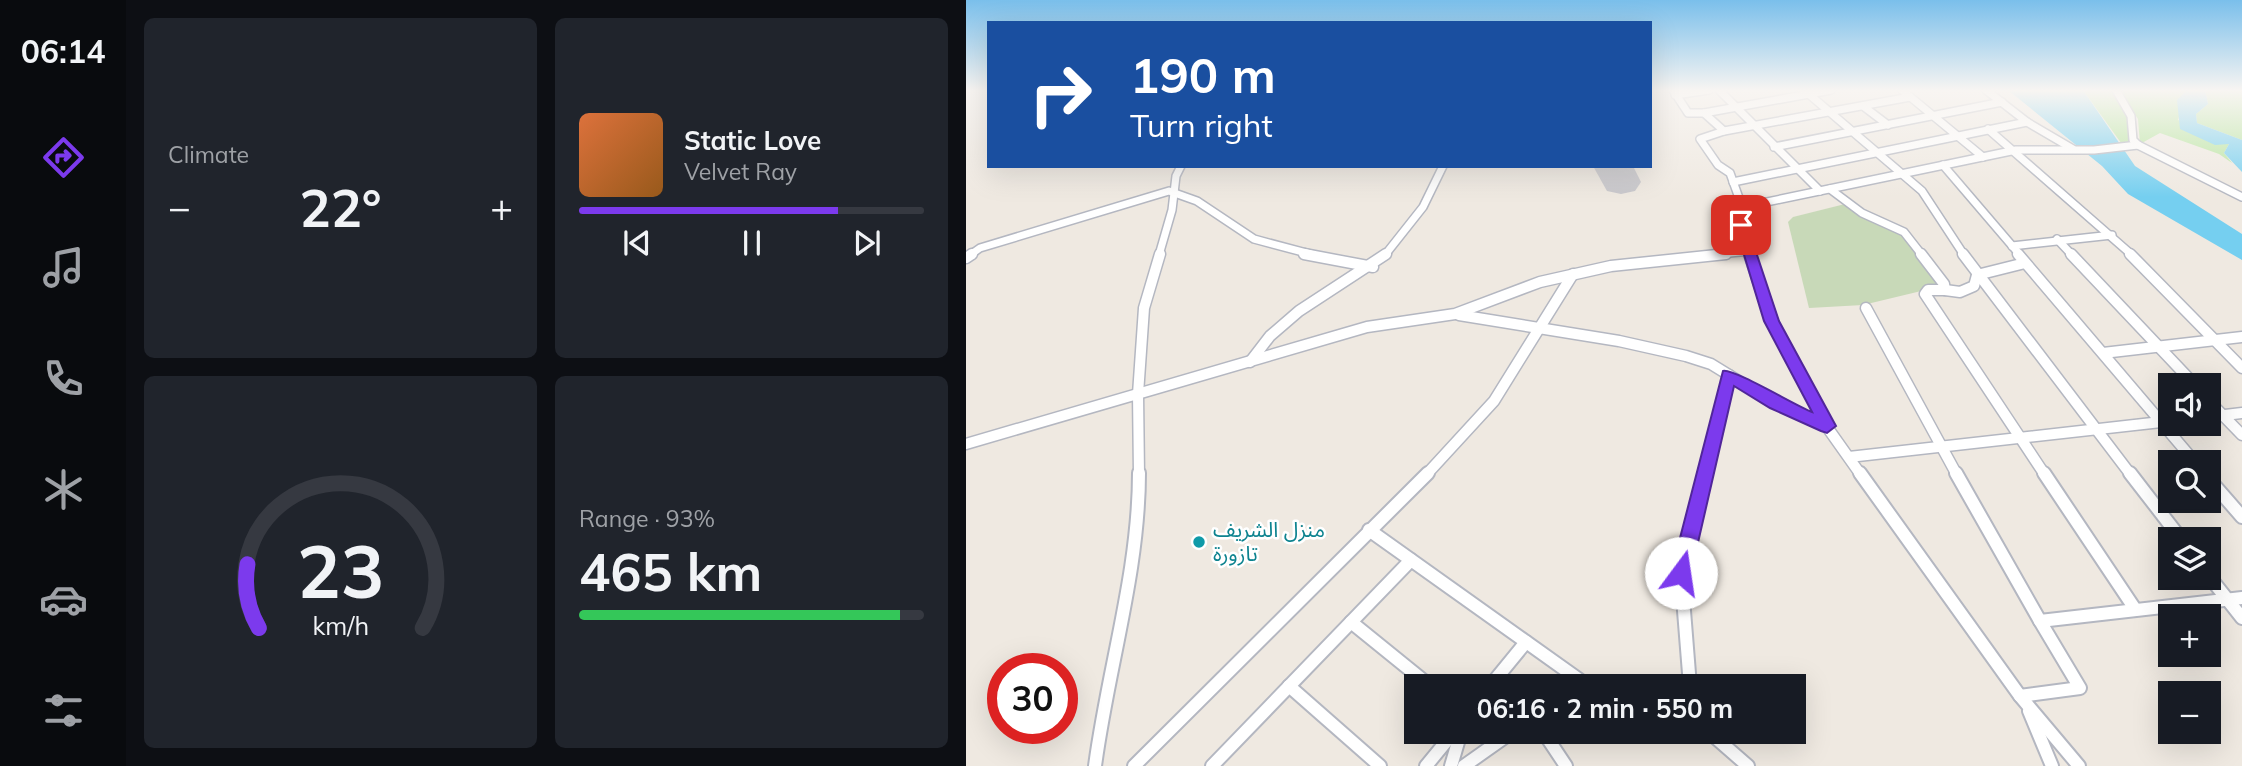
<!DOCTYPE html>
<html lang="en">
<head>
<meta charset="utf-8">
<style>
	body { margin:0; font-family:Mulish,"Noto Sans Arabic",sans-serif; background:#20242c; color:#f1f3f6; height:100vh; display:flex; flex-direction:column; font-size:26px; white-space:nowrap }
	* { box-sizing:border-box; margin:0 }
	p { font-size:23px; color:#9ea1a6 }
	.icon { flex:none; width:38px; height:38px; fill:none; stroke:currentColor; stroke-width:2; stroke-linecap:round; stroke-linejoin:round }
	.map { position:relative; flex:1; overflow:hidden }
	.drawer { display:flex; flex-direction:column; gap:18px; padding:18px; background:#0d0f14; width:840px }
	.drawer>* { flex:none }
	.banner { position:absolute; left:21px; top:21px; width:665px; height:147px; border-radius:0px; box-shadow:0 7px 28px #0002; background:#1a4fa0; color:#fff; overflow:hidden }
	.tools { position:absolute; left:1192px; top:373px; display:grid; gap:14px }
	.tools a { display:grid; place-items:center; width:63px; height:63px; border-radius:0px; background:#171b24; box-shadow:0 7px 28px #0002; font-size:35px }
	.speed { position:absolute; left:21px; top:653px; display:flex; gap:14px; font-size:35px; font-weight:700; text-align:center }
	.speed>* { display:grid; place-content:center; width:91px; height:91px; border-radius:50%; background:#171b24; box-shadow:0 7px 28px #0002; line-height:1 }
	.speed .limit { border:10px solid #d22; background:#fff; color:#111 }
	.pin { position:absolute; display:grid; place-items:center; width:60px; height:60px; color:#fff; margin:-30px; border-radius:14px; box-shadow:0 4px 10px #0006 }
	.me { position:absolute; width:77px; margin:-38px; rotate:14deg; stroke-linejoin:round; filter:drop-shadow(0 0 5px #0008) }
	.turn { display:flex; align-items:center; gap:24px; height:147px; padding:0 28px; font-size:32px }
	.turn .icon { width:91px; height:91px; stroke-width:2.5 }
	.turn b { display:block; font-size:49px; line-height:60px }
	.big { font-size:52px; font-weight:700; line-height:1.1 }
	.drawer .widget { flex:1; display:flex; flex-direction:column; justify-content:center; gap:10px; min-width:0; padding:0 24px; border-radius:10px; background:#20242c }
	.drawer .dial { align-items:center; gap:0 }
	.dial svg { height:182px; overflow:visible; fill:none; stroke:#363941; stroke-width:7; stroke-linecap:round; text-anchor:middle }
	.dial text { fill:#f1f3f6; stroke:none }
	.song { display:flex; align-items:center; gap:21px }
	.cover { width:84px; height:84px; border-radius:10px; background:linear-gradient(135deg,hsl(20 70% 55%),hsl(30 70% 35%)) }
	.played { height:7px; border-radius:4px; background:linear-gradient(90deg,#7c3aed 75%,#363941 75%) }
	.keys { display:flex; justify-content:space-around; direction:ltr }
	.heat { display:flex; justify-content:space-between; align-items:center; font-size:38px; direction:ltr }
	.charge { height:10px; border-radius:5px; background:linear-gradient(90deg,#34c759 93%,#363941 0) }
	.drawer .tiles { flex:1; display:grid; gap:18px; grid-template-columns:repeat(2,1fr) }
	.trip { position:absolute; left:438px; top:674px; width:402px; height:70px; border-radius:0px; background:#171b24; box-shadow:0 7px 28px #0002; font-weight:700; line-height:70px; text-align:center }
	main { display:flex; flex:1; min-height:0 }
	.tabs { display:flex; flex-direction:column; width:126px; justify-content:space-around; align-items:center; background:#090b0e; color:#9ea1a6 }
	.tabs .icon { width:49px; height:49px }
	.tabs .on { color:#7c3aed }
	.tabs b { font-size:32px; color:#f1f3f6 }
	.map>svg:first-child { display:block }
</style>
</head>
<body>
<main>
<nav class="tabs">
<b>06:14</b>
<svg class="icon on" aria-label="directions" viewBox="0 0 24 24"><path d="M12 3l9 9-9 9-9-9zM9 14v-3h6M13 9l2 2-2 2"/></svg>
<svg class="icon" aria-label="music" viewBox="0 0 24 24"><path d="M9 18V5l10-2v13"/><circle cx="6" cy="18" r="3"/><circle cx="16" cy="16" r="3"/></svg>
<svg class="icon" aria-label="phone" viewBox="0 0 24 24"><path d="M5 4h4l2 5-3 2q2 4 5 5l2-3 5 2v4C11 20 4 13 5 4z"/></svg>
<svg class="icon" aria-label="climate" viewBox="0 0 24 24"><path d="M12 3v18M4 7l16 10M4 17L20 7"/></svg>
<svg class="icon" aria-label="car" viewBox="0 0 24 24"><path d="M5 17H2v-5l4-1 3-4h7l3 4 3 1v5h-3M9 17h6M6 11h13"/><circle cx="7" cy="17" r="2"/><circle cx="17" cy="17" r="2"/></svg>
<svg class="icon" aria-label="filters" viewBox="0 0 24 24"><path d="M4 7h16M4 17h16"/><circle cx="9" cy="7" r="2"/><circle cx="15" cy="17" r="2"/></svg>
</nav>
<section class="drawer">
<div class="tiles">
<div class="widget"><p>Climate</p>
<div class="heat"><a>−</a><b class="big">22°</b><a>+</a></div>
</div>
<div class="widget">
<div class="song"><i class="cover"></i><div><b>Static Love</b><p>Velvet Ray</p></div></div>
<div class="played"></div>
<div class="keys"><svg class="icon" aria-label="previous" viewBox="0 0 24 24"><path d="M18 5L8 12l10 7zM5 5v14"/></svg><svg class="icon" aria-label="pause" viewBox="0 0 24 24"><path d="M8 5v14M16 5v14"/></svg><svg class="icon" aria-label="next" viewBox="0 0 24 24"><path d="M6 5l10 7-10 7zM19 5v14"/></svg></div>
</div>
<div class="widget dial"><svg viewBox="0 0 100 80">
<path d="M14 69A42 42 0 1 1 86 69"/>
<path d="M14 69A42 42 0 0 1 9 41" stroke="#7c3aed"/>
<text x="50" y="56" font-size="32" font-weight="700">23</text>
<text x="50" y="72" font-size="11">km/h</text>
</svg></div>
<div class="widget"><p>Range · 93%</p><b class="big">465 km</b><div class="charge"></div></div>
</div>
</section>
<div class="map">
<svg width="1276" height="766" viewBox="0 0 1276 766">
	<rect width="100%" height="100%" fill="#efe9e1"/>
	<g fill="#b6e59e">
		<path d="M1117,90h31l15,26 6,29 -11,2z"/>
		<path d="M1153,90h68l-9,30 51,24 -5,9 8,10 -13,-9 -59,-21 -20,11 -2,-25z"/>
		<path d="M1239,90h37v50l-45,-17 -1,-9 12,-10z"/>
	</g>
	<path fill="#c8d9b8" d="M879,204l55,26 42,56 -79,19 -54,3 -21,-86 5,-5z"/>
	<g fill="#75cff0">
		<path d="M1042,90h75l52,76 107,68v26l-114,-66 -26,-28z"/>
		<path d="M1221,90h18l3,14 -12,10 1,9 45,17v32l-18,-19 5,-9 -14,1 -35,-16 -3,-29z"/>
	</g>
	<g fill="none" stroke-linecap="round" stroke-linejoin="round">
		<path fill="#c9c8cc" fill-rule="evenodd" d="M627,166h40l8,16 -6,9 -14,3 -14,-3z"/>
		<g stroke="#b4b7c1" stroke-width="10">
			<g id="minor-far2">
				<path d="M707,90l15,23h16l20,18 -24,8 18,26 12,8 9,25 4,36 7,21"/>
				<path d="M753,90l101,101"/>
				<path d="M838,90l118,101 42,64"/>
				<path d="M936,90l81,67"/>
				<path d="M1020,90l41,32 46,27"/>
				<path d="M1150,90l15,26 2,24 5,5 104,52"/>
				<path d="M709,95l34,-5"/>
				<path d="M897,106l25,19"/>
				<path d="M738,113l127,-23"/>
				<path d="M1022,129l144,126"/>
				<path d="M758,131l186,-34"/>
				<path d="M808,147l228,-45"/>
				<path d="M977,165l77,90"/>
				<path d="M767,182l294,-60"/>
				<path d="M864,189l32,24 42,19 18,23"/>
				<path d="M772,208l278,-58h78l44,-5"/>
				<path d="M1091,239l15,16"/>
				<path d="M1046,246l100,-11"/>
				<path d="M4,255l10,-7 189,-57 28,10 57,38 60,16"/>
				<path d="M193,255l13,-45 4,-34 5,-10"/>
				<path d="M419,255l38,-48 20,-41"/>
				<path d="M744,255l40,-4"/>
			</g>
		</g>
		<g stroke="#b4b7c1" stroke-width="13">
			<g id="minor-far1">
				<path d="M338,254l69,13"/>
				<path d="M783,254l22,67 56,106 34,48"/>
				<path d="M955,254l23,30 1,6h-17l-3,4 120,181"/>
				<path d="M997,254l168,221"/>
				<path d="M1052,254l177,208"/>
				<path d="M1105,254l124,131"/>
				<path d="M1164,254l112,114"/>
				<path d="M0,258l6,-4"/>
				<path d="M979,290l15,2 14,-6 3,-11 48,-12"/>
				<path d="M900,308l91,167"/>
				<path d="M493,315l160,26 67,15 25,8 65,40 51,23"/>
				<path d="M1137,353l139,-16"/>
				<path d="M284,362l20,-26 29,-25 87,-57"/>
				<path d="M1242,400l34,35"/>
				<path d="M1242,417l34,-4"/>
				<path d="M0,444l401,-117 88,-13 85,-32 71,-16 115,-12"/>
				<path d="M883,457l321,-36"/>
				<path d="M173,475l-1,-81 6,-86 16,-54"/>
				<path d="M460,475l68,-74 79,-127"/>
				<path d="M739,475l24,-100"/>
			</g>
		</g>
		<g stroke="#b4b7c1" stroke-width="16">
			<g id="minor">
				<path d="M894,473l160,223 59,70"/>
				<path d="M990,473l84,148"/>
				<path d="M1078,473l91,136"/>
				<path d="M1164,473l51,66"/>
				<path d="M1242,478l34,39"/>
				<path d="M403,530l219,156"/>
				<path d="M1242,575l34,43"/>
				<path d="M385,622l79,64"/>
				<path d="M323,686l91,80"/>
				<path d="M524,686l36,-44"/>
				<path d="M724,686l-9,-113 24,-100"/>
				<path d="M1054,696l60,-8 -40,-67 202,-23"/>
				<path d="M1063,711l23,55"/>
				<path d="M586,732l-4,7 18,27"/>
				<path d="M743,732l39,34"/>
				<path d="M129,766c13,-98 44,-194 44,-293"/>
				<path d="M168,766l294,-293"/>
				<path d="M246,766l199,-206"/>
				<path d="M460,766l28,-34"/>
				<path d="M485,766l10,-34"/>
				<path d="M498,766l48,-34"/>
			</g>
		</g>
		<use href="#minor-far2" stroke="#fff" stroke-width="7"/>
		<use href="#minor-far1" stroke="#fff" stroke-width="10"/>
		<use href="#minor" stroke="#fff" stroke-width="12"/>
	</g>
	<linearGradient id="sky" x2="0" y2="1"><stop stop-color="#7abfeb"/><stop offset="0.46" stop-color="#f8f5f2"/><stop offset="1" stop-color="#f8f5f2" stop-opacity="0"/></linearGradient>
	<rect width="1276" height="197" fill="url(#sky)"/>
	<path fill="#7c3aed" stroke="#51269a" stroke-width="2" d="M775,221l6,4 32,96 57,105 -9,7 -6,-2 -51,-23 -36,-22 -43,187 -3,6 -7,3 -7,-3 -3,-6 52,-202c10,-3 73,35 89,41l-48,-91 -29,-96z"/>
	<circle fill="#0f9aa8" stroke="#fff" stroke-width="2.5" cx="233" cy="542" r="7"/>
	<g text-anchor="middle" stroke-width="5" stroke-linejoin="round" paint-order="stroke">
		<g font-size="21" fill="#0d838f" stroke="#fff" text-anchor="start">
			<text x="247" y="537">منزل الشريف<tspan x="247" dy="24">تازورة</tspan></text>
		</g>
	</g>
</svg>
<div class="tools">
<a><svg class="icon" aria-label="sound" viewBox="0 0 24 24"><path d="M4 9h4l5-4v14l-5-4H4zM17 9q2 3 0 6"/></svg></a>
<a><svg class="icon" aria-label="search" viewBox="0 0 24 24"><circle cx="10" cy="10" r="6"/><path d="M15 15l6 6"/></svg></a>
<a><svg class="icon" aria-label="layers" viewBox="0 0 24 24"><path d="M12 4l9 5-9 5-9-5zM3 14l9 5 9-5"/></svg></a>
<a>+</a>
<a>−</a>
</div>
<div class="speed"><div class="limit">30</div></div>
<div class="pin" style="left:775px;top:225px;background:#d93025"><svg class="icon" aria-label="arrive" viewBox="0 0 24 24"><path d="M6 21V4h12l-3 4 3 4H6"/></svg></div>
<svg class="me" style="left:715px;top:573px" viewBox="-20 -20 40 40"><circle r="19" fill="#fff"/><path d="M0-13L10 11 0 6-10 11z" fill="#7c3aed"/></svg>
<div class="trip">06:16 · 2 min · 550 m</div>
<div class="banner">
<div class="turn"><svg class="icon" aria-label="right" viewBox="0 0 24 24"><path d="M7 20v-9h11M14 6l5 5-5 5"/></svg><div><b>190 m</b>Turn right</div></div>
</div>
</div>
</main>
</body>
</html>
